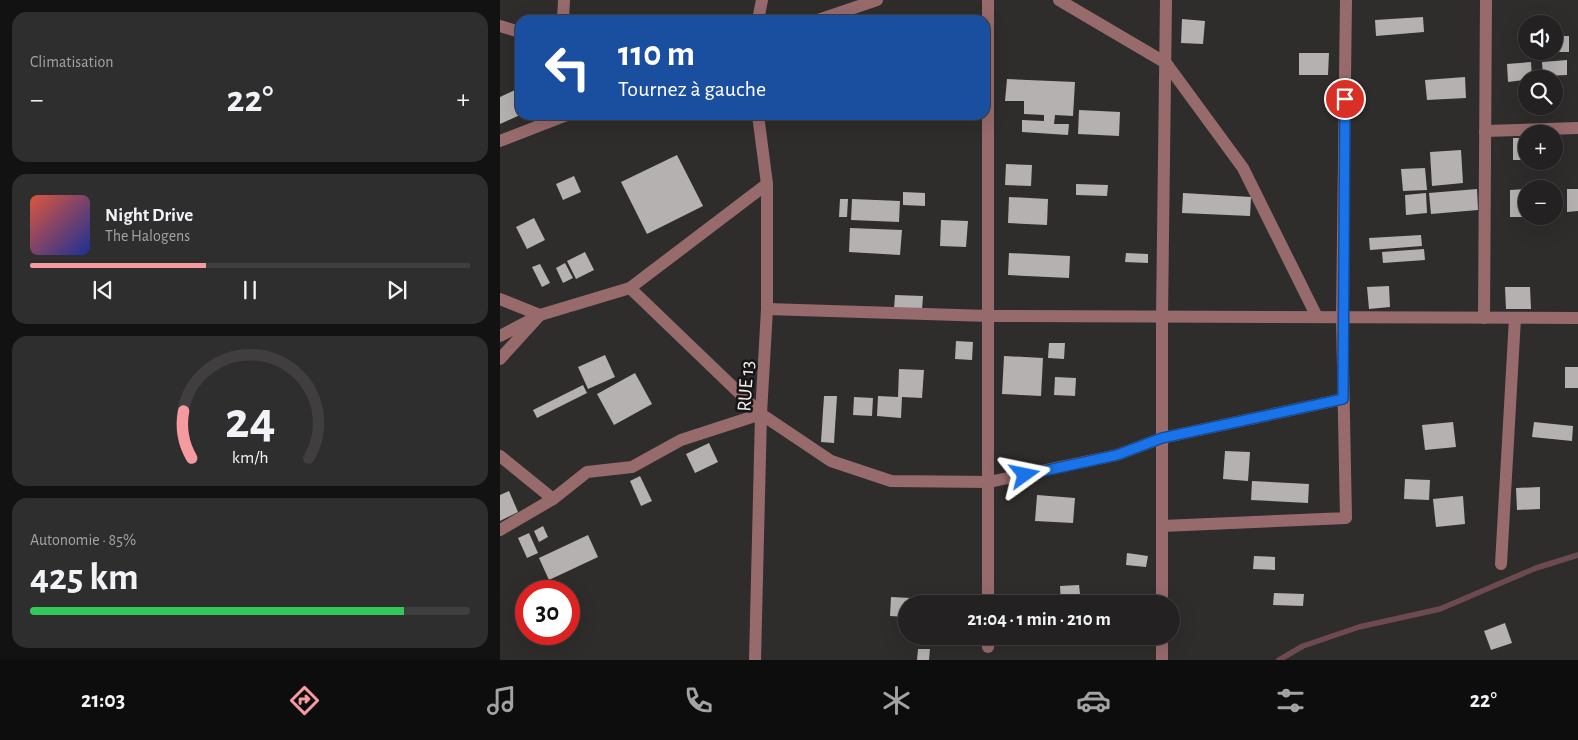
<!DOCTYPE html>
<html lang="fr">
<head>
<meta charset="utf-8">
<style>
	body { margin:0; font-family:"Alegreya Sans",sans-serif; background:#2f2e2e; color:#f1f3f6; height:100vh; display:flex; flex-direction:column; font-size:19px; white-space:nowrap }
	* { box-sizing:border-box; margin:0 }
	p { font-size:16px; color:#a3a3a5 }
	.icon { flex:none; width:28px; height:28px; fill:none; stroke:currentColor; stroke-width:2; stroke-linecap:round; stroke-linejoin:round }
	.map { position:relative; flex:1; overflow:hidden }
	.sheet { display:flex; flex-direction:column; gap:12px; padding:12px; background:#131212; width:500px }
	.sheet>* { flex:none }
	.banner { position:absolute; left:15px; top:15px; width:475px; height:105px; border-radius:15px; box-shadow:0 5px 20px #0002,0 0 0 1px #403e3f; background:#1a4fa0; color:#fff; overflow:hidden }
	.fabs { position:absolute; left:1018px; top:15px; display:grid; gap:10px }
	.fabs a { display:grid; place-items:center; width:45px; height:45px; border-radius:50%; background:#232121; box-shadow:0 5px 20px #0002,0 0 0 1px #403e3f; font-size:25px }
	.speed { position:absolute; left:15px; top:580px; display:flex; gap:10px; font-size:25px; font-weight:700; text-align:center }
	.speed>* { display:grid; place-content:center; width:65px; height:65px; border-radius:50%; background:#232121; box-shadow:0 5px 20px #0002,0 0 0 1px #403e3f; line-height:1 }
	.speed .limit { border:8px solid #d22; background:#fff; color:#111 }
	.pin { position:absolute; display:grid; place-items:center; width:42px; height:42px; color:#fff; margin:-21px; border:2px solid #fff; border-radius:50%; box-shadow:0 1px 5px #0007 }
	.me { position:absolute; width:55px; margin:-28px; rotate:78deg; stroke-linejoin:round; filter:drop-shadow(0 0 4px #0008) }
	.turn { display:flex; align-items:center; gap:18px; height:105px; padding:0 20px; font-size:22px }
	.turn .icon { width:65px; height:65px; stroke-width:2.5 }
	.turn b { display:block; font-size:35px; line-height:42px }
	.big { font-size:38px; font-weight:700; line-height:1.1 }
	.sheet .widget { flex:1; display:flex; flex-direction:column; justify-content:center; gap:8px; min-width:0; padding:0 18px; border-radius:15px; background:#2f2e2e }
	.sheet .dial { align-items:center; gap:0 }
	.dial svg { height:130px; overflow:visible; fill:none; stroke:#403e3f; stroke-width:7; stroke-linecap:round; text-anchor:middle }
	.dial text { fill:#f1f3f6; stroke:none }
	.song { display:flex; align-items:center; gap:15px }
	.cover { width:60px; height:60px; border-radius:8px; background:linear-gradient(135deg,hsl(10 70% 55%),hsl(230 70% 35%)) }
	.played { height:5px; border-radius:2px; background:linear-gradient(90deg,#f49aa0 40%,#403e3f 40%) }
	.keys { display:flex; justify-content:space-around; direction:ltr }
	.heat { display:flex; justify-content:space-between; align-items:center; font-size:28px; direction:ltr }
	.charge { height:8px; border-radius:4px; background:linear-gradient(90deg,#34c759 85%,#403e3f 0) }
	.trip { position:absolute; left:398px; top:595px; width:282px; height:50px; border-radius:25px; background:#232121; box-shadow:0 5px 20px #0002,0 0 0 1px #403e3f; font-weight:700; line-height:50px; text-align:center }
	.menu { display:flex; height:80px; justify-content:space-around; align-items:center; background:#0e0d0d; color:#a3a3a5 }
	.menu .icon { width:35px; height:35px }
	.menu .current { color:#f49aa0 }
	.menu b { font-size:22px; color:#f1f3f6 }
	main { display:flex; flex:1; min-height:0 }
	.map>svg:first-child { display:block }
</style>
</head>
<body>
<main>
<section class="sheet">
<div class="widget"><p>Climatisation</p>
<div class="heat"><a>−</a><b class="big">22°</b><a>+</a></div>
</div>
<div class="widget">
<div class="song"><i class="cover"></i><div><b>Night Drive</b><p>The Halogens</p></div></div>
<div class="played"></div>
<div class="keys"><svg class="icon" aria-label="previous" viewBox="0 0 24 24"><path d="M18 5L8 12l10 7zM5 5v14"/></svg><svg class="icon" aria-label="pause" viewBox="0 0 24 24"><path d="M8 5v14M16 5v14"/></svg><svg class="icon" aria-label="next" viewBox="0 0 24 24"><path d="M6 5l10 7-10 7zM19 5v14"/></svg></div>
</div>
<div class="widget dial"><svg viewBox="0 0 100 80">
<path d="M14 69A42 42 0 1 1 86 69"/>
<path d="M14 69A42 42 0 0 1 9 40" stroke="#f49aa0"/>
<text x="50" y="56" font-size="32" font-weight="700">24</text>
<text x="50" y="72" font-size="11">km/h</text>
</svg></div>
<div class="widget"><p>Autonomie · 85%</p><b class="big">425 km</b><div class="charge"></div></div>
</section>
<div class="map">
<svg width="1078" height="660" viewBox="0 0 1078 660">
	<rect width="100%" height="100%" fill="#2f2c2c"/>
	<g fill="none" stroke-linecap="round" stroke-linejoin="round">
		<path stroke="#6c4a50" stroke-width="5.5" d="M779,660l24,-14 56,-19 81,-18 96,-41 42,-13"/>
	</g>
	<g fill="#b5b1b1">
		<path d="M923,17l1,15 -48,4 -1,-16z"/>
		<path d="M682,19l23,2 -2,23 -22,-1z"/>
		<rect x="1057" y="36" width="12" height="16"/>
		<path d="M799,53h30l-1,22h-29z"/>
		<path d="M1067,60v15l-24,1 -1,-14z"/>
		<path d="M1031,62l1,17 -24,3 -1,-18z"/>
		<path d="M965,77l1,21 -39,2 -2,-20z"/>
		<path d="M507,79l68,3 -2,34 -18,-1 -1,9h15l-1,11 -46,-3v-12l22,1v-6l-20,-1v-13h-19z"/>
		<path d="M15,90l5,11v14l-20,9v-27z"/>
		<path d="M579,110l41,2 -1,24 -41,-2z"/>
		<rect x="1013" y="138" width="13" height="22"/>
		<path d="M961,150l2,33 -31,3 -2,-34z"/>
		<path d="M177,155l26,51 -56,28 -26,-52z"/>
		<path d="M506,164l26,1 -1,21 -26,-1z"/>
		<path d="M925,168l2,22 -24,1 -2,-22z"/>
		<path d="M74,176l7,16 -18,8 -7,-16z"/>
		<path d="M576,184l32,1 -1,11 -31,-1z"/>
		<path d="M977,189l1,21 -47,4 -2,-21z"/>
		<path d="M1026,189v28h-16v-27z"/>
		<path d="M1067,189h11v22l-11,1z"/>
		<path d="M403,192l22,1v13l-22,-1z"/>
		<path d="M683,193l68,4 -1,19 -68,-3z"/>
		<path d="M926,193l1,20 -21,2 -1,-20z"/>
		<path d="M509,197l39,2 -1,26 -39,-2z"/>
		<path d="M340,199h8l-1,18h-8z"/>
		<path d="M352,199l48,2 -1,21 -48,-2z"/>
		<path d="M34,218l11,22 -18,9 -11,-22z"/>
		<path d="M441,220l27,1 -2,26 -26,-1z"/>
		<path d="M350,228l52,2 -2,25 -51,-3z"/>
		<path d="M921,235l1,11 -52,4 -1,-12z"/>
		<path d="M924,249l1,11 -42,3 -1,-11z"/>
		<path d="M85,252l9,18 -18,9 -9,-18z"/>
		<path d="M509,253l61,3 -1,22 -61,-3z"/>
		<path d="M626,253l22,1v9l-23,-1z"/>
		<path d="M65,263l8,15 -10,5 -7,-15z"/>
		<path d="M40,264l10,19 -8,4 -10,-20z"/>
		<path d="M889,286l1,21 -21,2 -2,-22z"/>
		<path d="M1005,287h25l1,22h-25z"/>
		<path d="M395,295l28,1 -1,14 -28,-1z"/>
		<path d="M456,341l17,1 -1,18 -17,-1z"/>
		<path d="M549,343h16l-1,16 -16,-1z"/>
		<path d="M105,355l10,22 -27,12 -10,-22z"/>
		<path d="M504,356l39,2 -2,38 -39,-2z"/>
		<rect x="1065" y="367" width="13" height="21"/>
		<path d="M399,369l25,1 -2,28 -20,-1 -1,21 -24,-2 1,-20 20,1z"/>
		<path d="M135,373l17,31 -38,21 -17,-31z"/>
		<path d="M555,377l21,1 -1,18 -21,-1z"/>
		<path d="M83,385l4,8 -50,25 -4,-8z"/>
		<path d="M324,396h13l-3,47 -13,-1z"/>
		<path d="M354,397l19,1 -1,18 -19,-1z"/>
		<path d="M953,422l3,25 -31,3 -3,-25z"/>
		<path d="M1034,422l39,4 -1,15 -40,-4z"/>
		<path d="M209,443l9,19 -23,11 -9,-19z"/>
		<path d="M725,451l25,1 -2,29 -25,-2z"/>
		<path d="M140,476l12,25 -11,5 -11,-25z"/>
		<path d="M905,479l25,1 -1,20 -25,-1z"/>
		<path d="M752,481l57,3 -1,19 -57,-3z"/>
		<path d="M1040,487v22l-23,1 -1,-22z"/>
		<path d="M9,491l9,21 -18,9v-26z"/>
		<path d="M537,495l38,3 -2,25 -38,-2z"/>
		<path d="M963,496l2,28 -29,3 -3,-28z"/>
		<path d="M43,526l5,11 -9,5 -5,-11z"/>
		<path d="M29,533l9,20 -11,5 -9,-20z"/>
		<path d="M88,535l10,22 -49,23 -10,-22z"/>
		<path d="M627,553l21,3 -2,11 -20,-2z"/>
		<path d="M754,556l21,1v13l-22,-1z"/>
		<path d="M579,585l2,17 -20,2 -1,-18z"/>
		<path d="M774,593l30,1 -1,12 -30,-1z"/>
		<path d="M391,597l40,2 -1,5h-24v13l-16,-1z"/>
		<path d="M26,606v24l-9,-20z"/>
		<path d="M1005,623l7,20 -21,7 -7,-19z"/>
		<path d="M418,649h12l-1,11h-12z"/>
	</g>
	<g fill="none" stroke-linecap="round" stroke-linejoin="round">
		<g stroke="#976a6c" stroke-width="12">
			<path d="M488,0v604"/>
			<path d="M559,0l107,63 77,105 74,149"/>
			<path d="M63,20l1,-20"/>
			<path d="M258,20l4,-20"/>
			<path d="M318,20l59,-20"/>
			<path d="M0,26l20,6"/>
			<path d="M985,131l93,-3"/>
			<path d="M0,141l67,-26"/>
			<path d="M130,288l131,126 70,47 60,20 98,1 128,-27 45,-17 181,-39"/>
			<path d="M0,299l40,16 -40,44"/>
			<path d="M267,309l222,7 589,2"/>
			<path d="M984,318l2,-318"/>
			<path d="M0,336l40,-21 90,-27 137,-104"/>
			<path d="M0,456l53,43"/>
			<path d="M662,526l184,-8 -4,-201 4,-317"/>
			<path d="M0,530l53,-31 34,-27 45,-5 49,-27 80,-26"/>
			<path d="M1001,564l14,-246"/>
			<path d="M662,604v-288l4,-316"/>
			<path d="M662,636v24"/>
			<path d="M488,647v-11"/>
			<path d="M255,660l6,-246 6,-105v-125l-9,-69"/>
		</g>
	</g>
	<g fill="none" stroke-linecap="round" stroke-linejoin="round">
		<g stroke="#114b97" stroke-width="12">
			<path id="route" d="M525,475l92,-20 45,-17 181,-39 2,-300"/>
		</g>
		<use href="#route" stroke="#1a73e8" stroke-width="9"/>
	</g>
	<g text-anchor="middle" stroke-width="5" stroke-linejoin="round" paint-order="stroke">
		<g font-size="20" fill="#f0eeee" stroke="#161414">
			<text transform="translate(245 386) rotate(-86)" y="7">RUE 13</text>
		</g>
	</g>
</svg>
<div class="fabs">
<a><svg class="icon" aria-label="sound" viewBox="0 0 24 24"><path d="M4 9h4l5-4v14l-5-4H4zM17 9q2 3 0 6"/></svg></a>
<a><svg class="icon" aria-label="search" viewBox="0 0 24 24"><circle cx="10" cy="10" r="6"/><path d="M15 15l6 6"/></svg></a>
<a>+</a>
<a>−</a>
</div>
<div class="speed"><div class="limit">30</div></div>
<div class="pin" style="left:845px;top:99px;background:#d93025"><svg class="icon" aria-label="arrive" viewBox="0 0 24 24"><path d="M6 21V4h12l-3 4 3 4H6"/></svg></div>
<svg class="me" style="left:525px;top:475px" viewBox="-20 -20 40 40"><path d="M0-17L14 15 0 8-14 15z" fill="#1a73e8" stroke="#fff" stroke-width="4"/></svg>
<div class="trip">21:04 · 1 min · 210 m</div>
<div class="banner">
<div class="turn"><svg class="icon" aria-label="left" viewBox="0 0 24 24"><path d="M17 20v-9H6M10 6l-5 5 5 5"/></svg><div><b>110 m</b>Tournez à gauche</div></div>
</div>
</div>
</main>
<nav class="menu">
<b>21:03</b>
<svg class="icon current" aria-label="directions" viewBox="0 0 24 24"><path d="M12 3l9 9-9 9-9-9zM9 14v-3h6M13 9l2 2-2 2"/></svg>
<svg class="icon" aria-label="music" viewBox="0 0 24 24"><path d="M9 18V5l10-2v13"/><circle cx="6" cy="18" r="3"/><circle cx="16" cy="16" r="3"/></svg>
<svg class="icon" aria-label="phone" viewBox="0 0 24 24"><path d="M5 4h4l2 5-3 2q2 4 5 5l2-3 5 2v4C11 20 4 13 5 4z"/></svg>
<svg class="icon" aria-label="climate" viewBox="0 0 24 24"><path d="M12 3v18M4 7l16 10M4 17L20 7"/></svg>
<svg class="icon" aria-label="car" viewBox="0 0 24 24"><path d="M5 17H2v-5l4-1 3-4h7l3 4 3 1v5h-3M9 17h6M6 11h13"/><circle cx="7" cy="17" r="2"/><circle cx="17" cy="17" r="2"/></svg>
<svg class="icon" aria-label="filters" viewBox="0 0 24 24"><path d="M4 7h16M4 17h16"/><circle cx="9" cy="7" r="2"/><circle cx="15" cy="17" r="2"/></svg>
<b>22°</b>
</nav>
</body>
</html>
